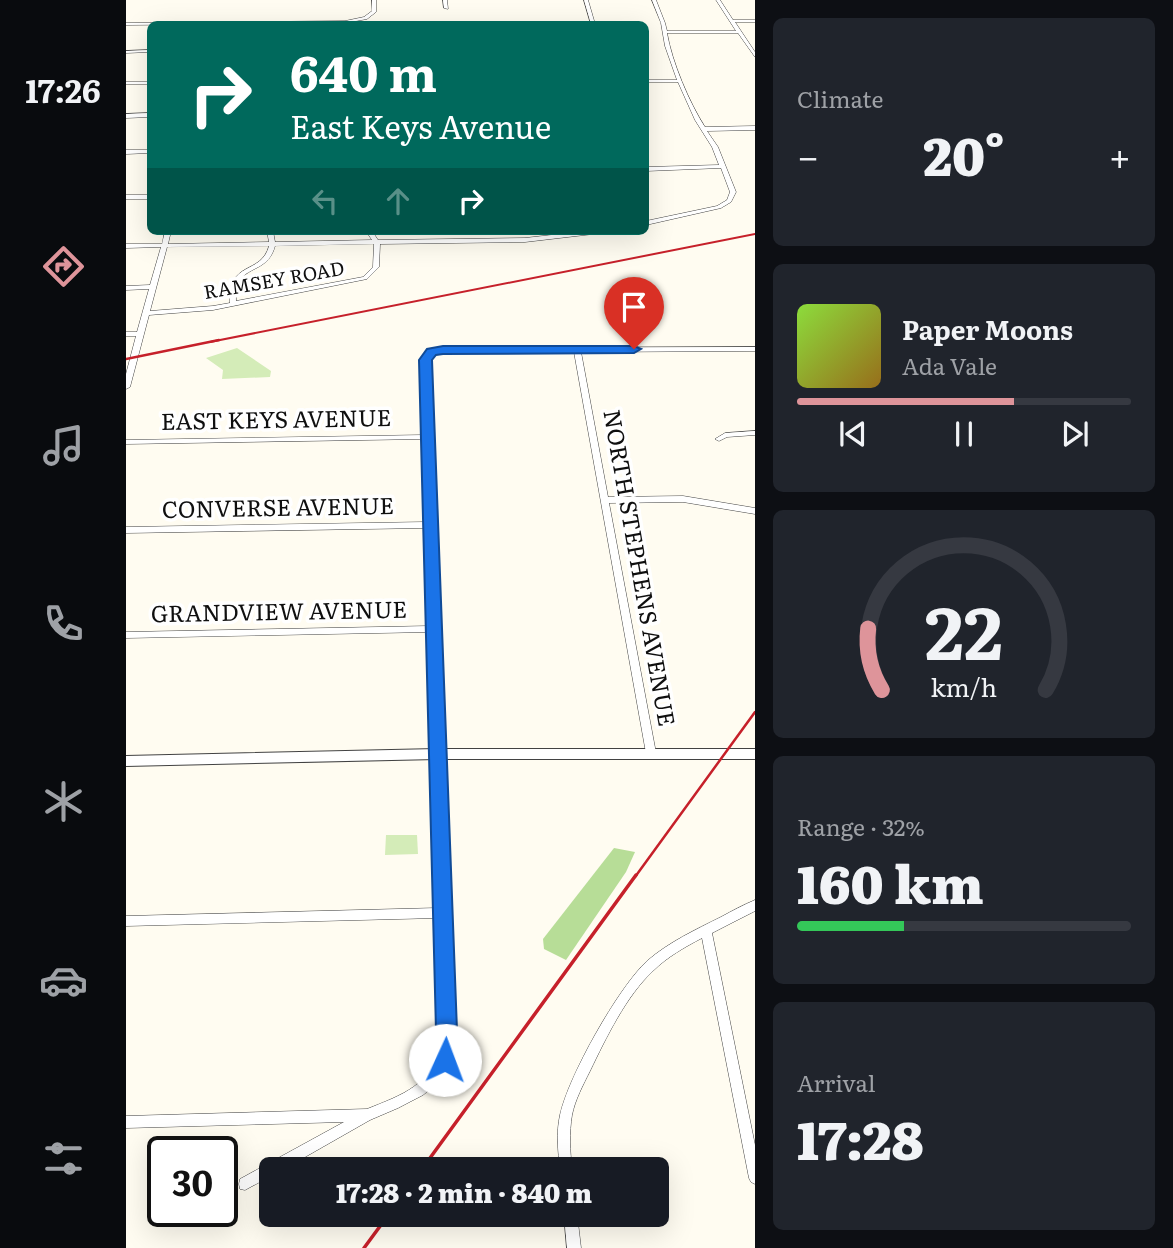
<!DOCTYPE html>
<html lang="en">
<head>
<meta charset="utf-8">
<style>
	body { margin:0; font-family:Literata,serif; background:#20242c; color:#f1f3f6; height:100vh; display:flex; flex-direction:column; font-size:26px; white-space:nowrap }
	* { box-sizing:border-box; margin:0 }
	p { font-size:23px; color:#9ea1a6 }
	.icon { flex:none; width:38px; height:38px; fill:none; stroke:currentColor; stroke-width:2; stroke-linecap:round; stroke-linejoin:round }
	.map { position:relative; flex:1; overflow:hidden }
	.side { display:flex; flex-direction:column; gap:18px; padding:18px; background:#0d0f14; width:418px }
	.side>* { flex:none }
	.hud { position:absolute; left:21px; top:21px; width:502px; height:214px; border-radius:10px; box-shadow:0 7px 28px #0002; background:#00695c; color:#fff; overflow:hidden }
	.speed { position:absolute; left:21px; top:1136px; display:flex; gap:14px; font-size:35px; font-weight:700; text-align:center }
	.speed>* { display:grid; place-content:center; width:91px; height:91px; border-radius:50%; background:#171b24; box-shadow:0 7px 28px #0002; line-height:1 }
	.speed .limit { border:4px solid #111; border-radius:10px; background:#fff; color:#111 }
	.pin { position:absolute; display:grid; place-items:center; width:60px; height:60px; color:#fff; margin:-72px -30px; border-radius:50% 50% 50% 0; rotate:-45deg; box-shadow:0 0 7px #0007 }
	.pin .icon { rotate:45deg }
	.me { position:absolute; width:77px; margin:-38px; rotate:2deg; stroke-linejoin:round; filter:drop-shadow(0 0 5px #0008) }
	.turn { display:flex; align-items:center; gap:24px; height:147px; padding:0 28px; font-size:32px }
	.turn .icon { width:91px; height:91px; stroke-width:2.5 }
	.turn b { display:block; font-size:49px; line-height:60px }
	.lanes { display:flex; align-items:center; height:66px; padding:0 28px; background:#0003; justify-content:center; gap:35px; direction:ltr }
	.lanes .off { opacity:.35 }
	.big { font-size:52px; font-weight:800; line-height:1.1 }
	.side .widget { flex:1; display:flex; flex-direction:column; justify-content:center; gap:10px; min-width:0; padding:0 24px; border-radius:10px; background:#20242c }
	.side .dial { align-items:center; gap:0 }
	.dial svg { height:182px; overflow:visible; fill:none; stroke:#363941; stroke-width:7; stroke-linecap:round; text-anchor:middle }
	.dial text { fill:#f1f3f6; stroke:none }
	.song { display:flex; align-items:center; gap:21px }
	.cover { width:84px; height:84px; border-radius:10px; background:linear-gradient(135deg,hsl(90 70% 55%),hsl(40 70% 35%)) }
	.played { height:7px; border-radius:4px; background:linear-gradient(90deg,#de949a 65%,#363941 65%) }
	.keys { display:flex; justify-content:space-around; direction:ltr }
	.heat { display:flex; justify-content:space-between; align-items:center; font-size:38px; direction:ltr }
	.charge { height:10px; border-radius:5px; background:linear-gradient(90deg,#34c759 32%,#363941 0) }
	.trip { position:absolute; left:133px; top:1157px; width:410px; height:70px; border-radius:10px; background:#171b24; box-shadow:0 7px 28px #0002; font-weight:800; line-height:70px; text-align:center }
	main { display:flex; flex:1; min-height:0 }
	.menu { display:flex; flex-direction:column; width:126px; justify-content:space-around; align-items:center; background:#090b0e; color:#9ea1a6 }
	.menu .icon { width:49px; height:49px }
	.menu .active { color:#de949a }
	.menu b { font-size:32px; color:#f1f3f6 }
	.map>svg:first-child { display:block }
</style>
</head>
<body>
<main>
<nav class="menu">
<b>17:26</b>
<svg class="icon active" aria-label="directions" viewBox="0 0 24 24"><path d="M12 3l9 9-9 9-9-9zM9 14v-3h6M13 9l2 2-2 2"/></svg>
<svg class="icon" aria-label="music" viewBox="0 0 24 24"><path d="M9 18V5l10-2v13"/><circle cx="6" cy="18" r="3"/><circle cx="16" cy="16" r="3"/></svg>
<svg class="icon" aria-label="phone" viewBox="0 0 24 24"><path d="M5 4h4l2 5-3 2q2 4 5 5l2-3 5 2v4C11 20 4 13 5 4z"/></svg>
<svg class="icon" aria-label="climate" viewBox="0 0 24 24"><path d="M12 3v18M4 7l16 10M4 17L20 7"/></svg>
<svg class="icon" aria-label="car" viewBox="0 0 24 24"><path d="M5 17H2v-5l4-1 3-4h7l3 4 3 1v5h-3M9 17h6M6 11h13"/><circle cx="7" cy="17" r="2"/><circle cx="17" cy="17" r="2"/></svg>
<svg class="icon" aria-label="filters" viewBox="0 0 24 24"><path d="M4 7h16M4 17h16"/><circle cx="9" cy="7" r="2"/><circle cx="15" cy="17" r="2"/></svg>
</nav>
<div class="map">
<svg width="629" height="1248" viewBox="0 0 629 1248">
	<rect width="100%" height="100%" fill="#fffcf1"/>
	<g fill="#d4ecb8">
		<path d="M111,348l34,23 -1,6 -48,2 1,-9 -17,-12z"/>
		<path d="M260,835h31l1,19 -33,1z"/>
	</g>
	<path fill="#b7dd97" d="M488,848l21,4 -9,20 -60,88 -22,-11 -1,-10z"/>
	<g fill="none" stroke-linecap="round" stroke-linejoin="round">
		<g stroke="#424242" stroke-width="1">
			<g id="minor">
				<path d="M246,0h4v12l-9,7 -22,4 -219,2v-2l219,-2 19,-4 8,-6z"/>
				<path d="M317,0h4l1,9 -4,-1z"/>
				<path d="M458,0h4l7,24h-4z"/>
				<path d="M526,0h4l9,23 2,8h69l-20,-31h4l13,20h22v2h-20l20,30v5l-17,-24h-71c5,29 22,69 38,94l50,-1v4l-48,1 11,16 18,45 -5,10 -10,6 -75,17v-4l71,-15 10,-6 3,-8 -9,-24 -75,3v-4l73,-2 -7,-18 -17,-27 -17,-38h-32v-2h31l-12,-34 -4,-23z"/>
				<path d="M24,50v2l-24,1v-2z"/>
				<rect x="0" y="82" width="24" height="2"/>
				<path d="M24,113v4l-24,1v-4z"/>
				<path d="M0,150h24v3l-24,1z"/>
				<rect x="0" y="195" width="24" height="4"/>
				<path d="M39,231h6l-3,13 101,-2 -2,-11h6l2,11 97,-2 -6,-9h6l6,9 147,-2 62,-7h18l-3,2 -77,9 -145,2 -1,23 -12,12 -154,31 -64,5 -19,72 -4,2v-15l10,-38h-10v-4h11l12,-43 -23,1v-4l24,-1 11,-38 -35,1v-4h36zM248,244l-1,23 -10,10 -127,24c-2,-40 31,-23 39,-55zM143,246c-8,30 -41,13 -39,57l-17,3 -63,5 17,-64z"/>
				<path d="M629,347v4l-174,1 27,145 75,-1 72,12v6l-72,-12 -74,1 47,250 -2,3 -3,1 -3,-1 -2,-3 -72,-401h-124l-19,4 -3,4 25,685 -3,14 -8,17 -8,10 -11,9 -25,13 -28,12 -86,49h-13v7l-26,14 -5,-1 -1,-5 1,-5 104,-57 -218,6v-12l241,-7c35,-14 65,-24 74,-64l-4,-127 -311,8v-10l311,-8 -8,-276 -303,6v-6l303,-6 -3,-98 -300,5v-6l300,-5 -2,-83 -298,5v-4l298,-5 -2,-75 4,-7 24,-5z"/>
				<path d="M629,431v4l-28,2 -8,4 -4,-2 10,-6z"/>
				<path d="M629,900v11l-43,22 43,212v39l-4,-2 -2,-4 -47,-240c-17,9 -35,19 -49,33 -27,25 -47,67 -63,100 -7,14 -15,29 -18,44 -3,18 -2,36 0,54h-12c-2,-18 -4,-36 0,-54 8,-38 58,-127 87,-154 22,-19 48,-31 74,-44 11,-6 22,-12 34,-17z"/>
				<path d="M438,1214h13l4,34h-14z"/>
			</g>
		</g>
		<g stroke="#424242" stroke-width="2">
			<path id="tertiary" d="M311,749h318v10h-318l-311,7v-10z"/>
		</g>
		<use href="#minor" fill="#fff" fill-rule="evenodd"/>
		<use href="#tertiary" fill="#fff" fill-rule="evenodd"/>
		<path stroke="#c6202a" stroke-width="2" d="M84,342l545,-108"/>
		<g stroke="#c6202a" stroke-width="2.5">
			<path d="M0,359l93,-19"/>
			<path d="M509,877l120,-165"/>
		</g>
		<g stroke="#c6202a" stroke-width="3.5">
			<path d="M296,1169l214,-294"/>
			<path d="M238,1248l25,-34"/>
		</g>
	</g>
	<path fill="#1a73e8" stroke="#114b97" stroke-width="2" d="M317,346h191l7,3 -7,4 -191,1 -7,1 -4,5 25,671 -1,29 -4,8 -7,3 -8,-3 -3,-8 2,-29 -17,-671 8,-11z"/>
	<g text-anchor="middle" stroke-width="7" stroke-linejoin="round" paint-order="stroke">
		<g font-size="19" fill="#0f0f0f" stroke="#fff">
			<text transform="translate(148 280) rotate(-10)" y="7">RAMSEY ROAD</text>
		</g>
		<g font-size="23" fill="#0f0f0f" stroke="#fff">
			<text transform="translate(150 420) rotate(-1)" y="8">EAST KEYS AVENUE</text>
			<text transform="translate(152 508) rotate(-1)" y="8">CONVERSE AVENUE</text>
			<text transform="translate(513 568) rotate(80)" y="8">NORTH STEPHENS AVENUE</text>
			<text transform="translate(153 612) rotate(-1)" y="8">GRANDVIEW AVENUE</text>
		</g>
	</g>
</svg>
<div class="speed"><div class="limit">30</div></div>
<div class="pin" style="left:508px;top:349px;background:#d93025"><svg class="icon" aria-label="arrive" viewBox="0 0 24 24"><path d="M6 21V4h12l-3 4 3 4H6"/></svg></div>
<svg class="me" style="left:319px;top:1060px" viewBox="-20 -20 40 40"><circle r="19" fill="#fff"/><path d="M0-13L10 11 0 6-10 11z" fill="#1a73e8"/></svg>
<div class="trip">17:28 · 2 min · 840 m</div>
<div class="hud">
<div class="turn"><svg class="icon" aria-label="right" viewBox="0 0 24 24"><path d="M7 20v-9h11M14 6l5 5-5 5"/></svg><div><b>640 m</b>East Keys Avenue</div></div>
<div class="lanes"><svg class="icon off" aria-label="left" viewBox="0 0 24 24"><path d="M17 20v-9H6M10 6l-5 5 5 5"/></svg><svg class="icon off" aria-label="ahead" viewBox="0 0 24 24"><path d="M12 20V5M6 11l6-6 6 6"/></svg><svg class="icon" aria-label="right" viewBox="0 0 24 24"><path d="M7 20v-9h11M14 6l5 5-5 5"/></svg></div>
</div>
</div>
<section class="side">
<div class="widget"><p>Climate</p>
<div class="heat"><a>−</a><b class="big">20°</b><a>+</a></div>
</div>
<div class="widget">
<div class="song"><i class="cover"></i><div><b>Paper Moons</b><p>Ada Vale</p></div></div>
<div class="played"></div>
<div class="keys"><svg class="icon" aria-label="previous" viewBox="0 0 24 24"><path d="M18 5L8 12l10 7zM5 5v14"/></svg><svg class="icon" aria-label="pause" viewBox="0 0 24 24"><path d="M8 5v14M16 5v14"/></svg><svg class="icon" aria-label="next" viewBox="0 0 24 24"><path d="M6 5l10 7-10 7zM19 5v14"/></svg></div>
</div>
<div class="widget dial"><svg viewBox="0 0 100 80">
<path d="M14 69A42 42 0 1 1 86 69"/>
<path d="M14 69A42 42 0 0 1 8 42" stroke="#de949a"/>
<text x="50" y="56" font-size="32" font-weight="700">22</text>
<text x="50" y="72" font-size="11">km/h</text>
</svg></div>
<div class="widget"><p>Range · 32%</p><b class="big">160 km</b><div class="charge"></div></div>
<div class="widget"><p>Arrival</p><b class="big">17:28</b></div>
</section>
</main>
</body>
</html>
